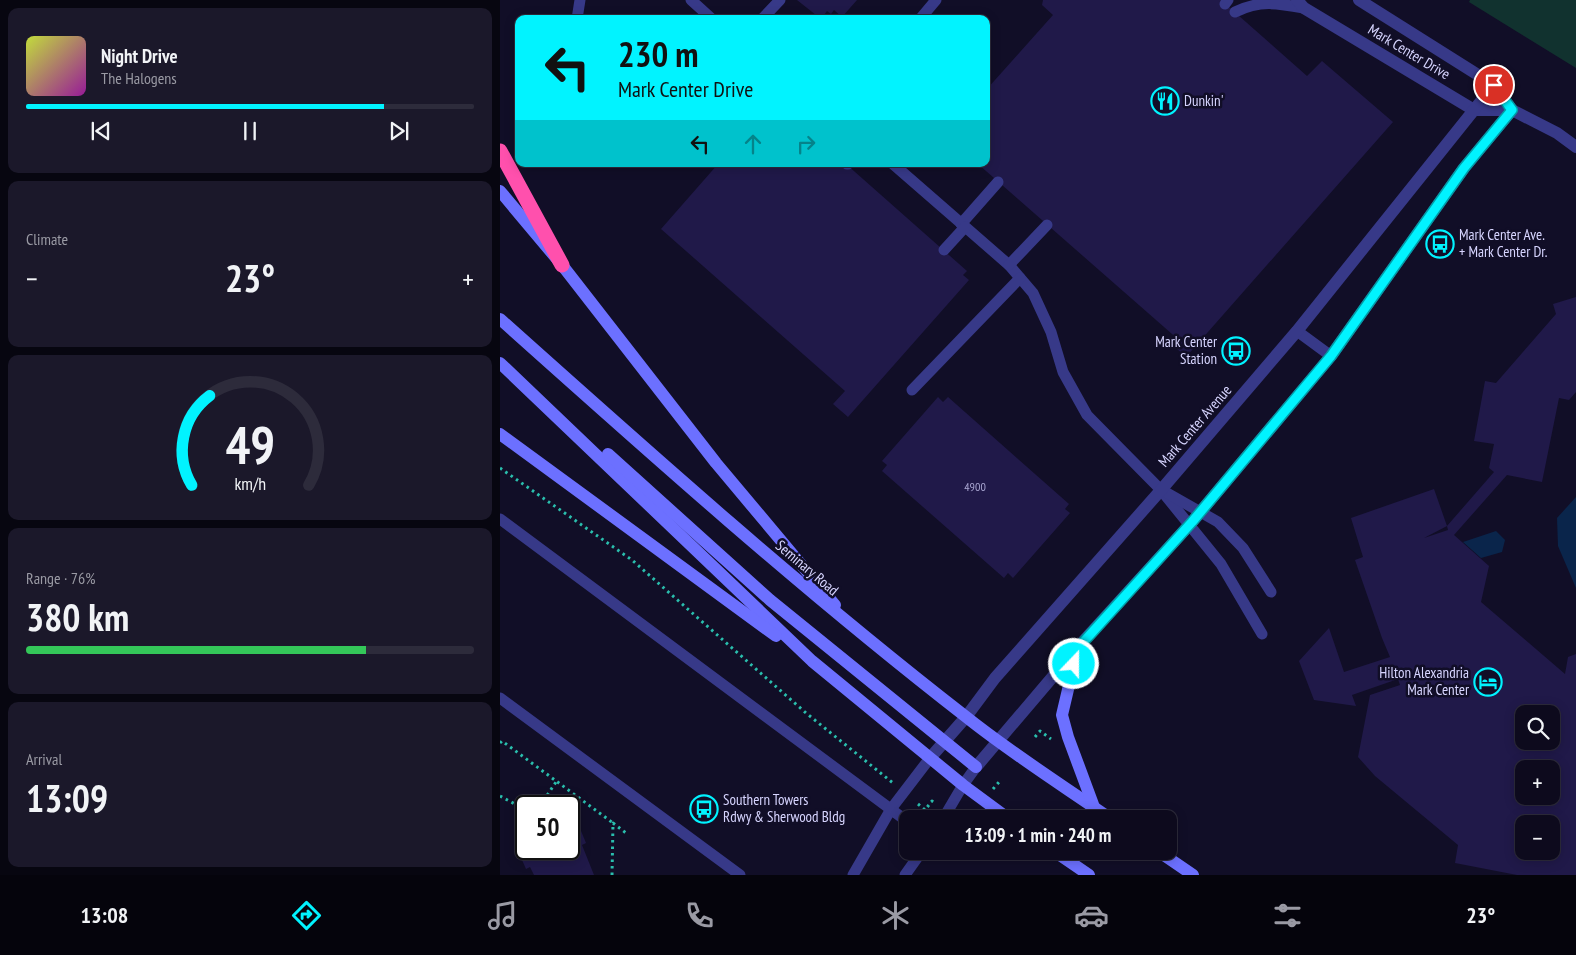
<!DOCTYPE html>
<html lang="en">
<head>
<meta charset="utf-8">
<style>
	body { margin:0; font-family:"PT Sans Narrow",sans-serif; background:#1b182a; color:#f1f3f6; height:100vh; display:flex; flex-direction:column; font-size:19px; white-space:nowrap }
	* { box-sizing:border-box; margin:0 }
	p { font-size:16px; color:#9a9aa4 }
	.icon { flex:none; width:28px; height:28px; fill:none; stroke:currentColor; stroke-width:2; stroke-linecap:round; stroke-linejoin:round }
	.map { position:relative; flex:1; overflow:hidden }
	.side { display:flex; flex-direction:column; gap:8px; padding:8px; background:#070610; width:500px }
	.side>* { flex:none }
	.guide { position:absolute; left:15px; top:15px; width:475px; height:152px; border-radius:10px; box-shadow:0 2px 12px #0003,0 0 0 1px #2d2b3b; background:#01f3ff; color:#111; overflow:hidden }
	.controls { position:absolute; left:1015px; top:705px; display:grid; gap:10px }
	.controls a { display:grid; place-items:center; width:45px; height:45px; border-radius:10px; background:#0d0a1d; box-shadow:0 2px 12px #0003,0 0 0 1px #2d2b3b; font-size:25px }
	.speed { position:absolute; left:15px; top:795px; display:flex; gap:10px; font-size:25px; font-weight:700; text-align:center }
	.speed>* { display:grid; place-content:center; width:65px; height:65px; border-radius:50%; background:#0d0a1d; box-shadow:0 2px 12px #0003,0 0 0 1px #2d2b3b; line-height:1 }
	.speed .limit { border:2px solid #111; border-radius:8px; background:#fff; color:#111 }
	.pin { position:absolute; display:grid; place-items:center; width:42px; height:42px; color:#fff; margin:-21px; border:2px solid #fff; border-radius:50%; box-shadow:0 1px 5px #0007 }
	.me { position:absolute; width:55px; margin:-28px; rotate:22deg; stroke-linejoin:round; filter:drop-shadow(0 0 4px #0008) }
	.turn { display:flex; align-items:center; gap:18px; height:105px; padding:0 20px; font-size:22px }
	.turn .icon { width:65px; height:65px; stroke-width:2.5 }
	.turn b { display:block; font-size:35px; line-height:42px }
	.lanes { display:flex; align-items:center; height:48px; padding:0 20px; background:#0003; justify-content:center; gap:25px; direction:ltr }
	.lanes .off { opacity:.35 }
	.big { font-size:38px; font-weight:800; line-height:1.1 }
	.side .card { flex:1; display:flex; flex-direction:column; justify-content:center; gap:8px; min-width:0; padding:0 18px; border-radius:10px; background:#1b182a }
	.side .dial { align-items:center; gap:0 }
	.dial svg { height:130px; overflow:visible; fill:none; stroke:#2d2b3b; stroke-width:7; stroke-linecap:round; text-anchor:middle }
	.dial text { fill:#f1f3f6; stroke:none }
	.song { display:flex; align-items:center; gap:15px }
	.cover { width:60px; height:60px; border-radius:8px; background:linear-gradient(135deg,hsl(70 70% 55%),hsl(300 70% 35%)) }
	.played { height:5px; border-radius:2px; background:linear-gradient(90deg,#01f3ff 80%,#2d2b3b 80%) }
	.keys { display:flex; justify-content:space-around; direction:ltr }
	.heat { display:flex; justify-content:space-between; align-items:center; font-size:28px; direction:ltr }
	.charge { height:8px; border-radius:4px; background:linear-gradient(90deg,#34c759 76%,#2d2b3b 0) }
	.trip { position:absolute; left:399px; top:810px; width:278px; height:50px; border-radius:10px; background:#0d0a1d; box-shadow:0 2px 12px #0003,0 0 0 1px #2d2b3b; font-weight:800; line-height:50px; text-align:center }
	.tabs { display:flex; height:80px; justify-content:space-around; align-items:center; background:#05040c; color:#9a9aa4 }
	.tabs .icon { width:35px; height:35px }
	.tabs .selected { color:#01f3ff }
	.tabs b { font-size:22px; color:#f1f3f6 }
	main { display:flex; flex:1; min-height:0 }
	.map>svg:first-child { display:block }
</style>
</head>
<body>
<main>
<section class="side">
<div class="card">
<div class="song"><i class="cover"></i><div><b>Night Drive</b><p>The Halogens</p></div></div>
<div class="played"></div>
<div class="keys"><svg class="icon" aria-label="previous" viewBox="0 0 24 24"><path d="M18 5L8 12l10 7zM5 5v14"/></svg><svg class="icon" aria-label="pause" viewBox="0 0 24 24"><path d="M8 5v14M16 5v14"/></svg><svg class="icon" aria-label="next" viewBox="0 0 24 24"><path d="M6 5l10 7-10 7zM19 5v14"/></svg></div>
</div>
<div class="card"><p>Climate</p>
<div class="heat"><a>−</a><b class="big">23°</b><a>+</a></div>
</div>
<div class="card dial"><svg viewBox="0 0 100 80">
<path d="M14 69A42 42 0 1 1 86 69"/>
<path d="M14 69A42 42 0 0 1 25 14" stroke="#01f3ff"/>
<text x="50" y="56" font-size="32" font-weight="700">49</text>
<text x="50" y="72" font-size="11">km/h</text>
</svg></div>
<div class="card"><p>Range · 76%</p><b class="big">380 km</b><div class="charge"></div></div>
<div class="card"><p>Arrival</p><b class="big">13:09</b></div>
</section>
<div class="map">
<svg width="1076" height="875" viewBox="0 0 1076 875">
	<rect width="100%" height="100%" fill="#110e27"/>
	<path fill="#11322f" d="M970,0h106v68l-107,-66z"/>
	<g fill="#0a254b">
		<path d="M1076,497v91l-18,-42 -1,-28z"/>
		<path d="M996,531l9,9 -3,12 -21,6 -18,-16z"/>
	</g>
	<g fill="#201949" fill-rule="evenodd">
		<path d="M297,0h60l-15,17 -8,-7 -3,4 -4,-3 -6,8z"/>
		<path d="M543,0h178l86,76 15,-15 71,61 -207,235 -10,-9 4,-7 -202,-177h8v-74l67,-75 -11,-10z"/>
		<path d="M218,164h128l121,107 -4,4 6,5 -121,137 -15,-13 12,-13 -184,-162z"/>
		<path d="M1076,297v95l-7,8 -10,-2 -17,84 -35,-7 -53,60 35,31 -8,36 84,72 3,-17 8,-3v221h-59l-62,-12 3,-18 -83,-69 -17,-19 12,-62 30,-10 -2,-6 -46,16 4,11 -42,-6 -15,-39 30,-33 15,44 46,-15 -8,-19 -27,-78 8,-3 -12,-39 83,-29 13,37 -23,12 24,-8 -1,-4 47,-54 -5,-4 5,-24 -20,-3 11,-60 11,2 60,-69 -3,-10zM1024,714h27v27h-27zM1024,769h27v27h-27zM1024,824h27v27h-27z"/>
		<path d="M438,397l5,5 5,-5 121,107 -4,5 5,4 -57,65 -5,-5 -4,5 -122,-107 5,-6 -5,-4z"/>
		<path d="M69,814l6,15 4,-3 7,17 -4,2 12,30h-60l-4,-8 -4,2 -7,-16 4,-3 -7,-17 10,-4v20h43z"/>
	</g>
	<g fill="none" stroke-linecap="round" stroke-linejoin="round">
		<g stroke="#2abead" stroke-width="3" stroke-dasharray="2.5 4" stroke-linecap="butt">
			<path d="M0,468l132,92 174,153 87,70"/>
			<path d="M535,737l5,-6 11,8"/>
			<path d="M0,743l2,-2 111,82"/>
			<path d="M493,789l6,-7"/>
			<path d="M0,796l26,14"/>
			<path d="M418,804l7,6 7,-9 4,3"/>
			<path d="M40,806l16,-24"/>
			<path d="M112,875l1,-52 13,10"/>
		</g>
		<g stroke="#373988" stroke-width="11">
			<path d="M191,0l21,19"/>
			<path d="M725,4l3,-4"/>
			<path d="M735,12c25,-12 42,-9 69,-4"/>
			<path d="M77,19l3,-19"/>
			<path d="M262,19l18,-19"/>
			<path d="M420,19l16,-19"/>
			<path d="M347,164h1"/>
			<path d="M393,164l116,101 24,28 18,39 12,40 24,43 74,75 60,74 41,70"/>
			<path d="M461,224l37,-42"/>
			<path d="M444,250l21,-23"/>
			<path d="M509,265l38,-40"/>
			<path d="M797,331l34,25"/>
			<path d="M412,390l108,-112"/>
			<path d="M667,493l51,29 25,26 28,44"/>
			<path d="M0,519l408,303"/>
			<path d="M0,698l240,177"/>
			<path d="M443,819l20,-34 13,-18"/>
			<path d="M353,875l38,-66 39,-51"/>
			<path d="M405,875l17,-24"/>
		</g>
		<g stroke="#373988" stroke-width="12">
			<path d="M797,0l7,8 170,102h38l45,23 19,14"/>
			<path d="M859,0l135,85 18,25"/>
			<path d="M430,758l36,-41 29,-39 166,-188 136,-159 197,-246"/>
			<path d="M476,767l102,-120 114,-125 139,-166 133,-188 48,-58"/>
		</g>
		<g stroke="#6c70ff" stroke-width="12">
			<path d="M0,191l62,74 154,198 119,142"/>
			<path d="M0,319c152,136 304,272 465,397 46,37 97,69 146,103"/>
			<path d="M0,363l312,298 151,124 46,34"/>
			<path d="M0,434l276,202"/>
			<path d="M108,454l162,146 206,167"/>
			<path d="M578,647l-16,68 6,22 26,70"/>
			<path d="M554,851l35,24"/>
			<path d="M658,851l35,24"/>
		</g>
		<path stroke="#ff50ad" stroke-width="15" d="M0,151l62,114"/>
	</g>
	<g fill="none" stroke-linecap="round" stroke-linejoin="round">
		<g stroke="#019ea6" stroke-width="12">
			<path id="route" d="M574,664l4,-16 114,-126 139,-166 133,-188 48,-58 -18,-25"/>
		</g>
		<use href="#route" stroke="#01f3ff" stroke-width="9"/>
	</g>
	<defs>
		<g id="restaurant-ring" transform="scale(1.4375)"><circle r="9.5" fill="#110e27" stroke="#01f3ff" stroke-width="1.5"/><path d="M-5-6h1v4h1v-4h1v4h1v-4h1v5L-1.5 .5V6h-2V.5L-5-1ZM5-6V6H3V1.5H1.5Q1.5-4 5-6Z" fill="#01f3ff"/></g>
		<g id="bus-ring" transform="scale(1.4375)"><circle r="9.5" fill="#110e27" stroke="#01f3ff" stroke-width="1.5"/><path d="M-5-6H5V4H4V6H2V4H-2V6H-4V4H-5ZM-3.5-4V0h7V-4ZM-3.5 1.2v1.5H-2V1.2ZM2 1.2v1.5H3.5V1.2Z" fill="#01f3ff"/></g>
		<g id="hotel-ring" transform="scale(1.4375)"><circle r="9.5" fill="#110e27" stroke="#01f3ff" stroke-width="1.5"/><path d="M-6-4.5h1.5V1H6V5H4.5V3h-9V5H-6ZM-4 0a1.8 1.8 0 1 1 3.6 0ZM.5 0V-2.5h3Q6-2.5 6 0Z" fill="#01f3ff"/></g>
	</defs>
	<g fill-rule="evenodd">
		<use href="#restaurant-ring" x="665" y="101"/>
		<use href="#bus-ring" x="940" y="244"/>
		<use href="#bus-ring" x="736" y="351"/>
		<use href="#hotel-ring" x="988" y="682"/>
		<use href="#bus-ring" x="204" y="809"/>
	</g>
	<g text-anchor="middle" stroke-width="5" stroke-linejoin="round" paint-order="stroke">
		<g font-size="12" fill="#a9a6d2">
			<text x="475" y="491">4900</text>
		</g>
		<g font-size="15" fill="#d7d5ff" stroke="#110e27">
			<text transform="translate(909 52) rotate(31)" y="5">Mark Center Drive</text>
			<text transform="translate(695 426) rotate(-49)" y="5">Mark Center Avenue</text>
			<text transform="translate(307 568) rotate(40)" y="5">Seminary Road</text>
		</g>
		<g font-size="15" fill="#d7d5ff" stroke="#110e27" text-anchor="start">
			<text x="684" y="106">Dunkin'</text>
			<text x="959" y="240">Mark Center Ave.<tspan x="959" dy="17">+ Mark Center Dr.</tspan></text>
			<text x="717" y="347" text-anchor="end">Mark Center<tspan x="717" dy="17">Station</tspan></text>
			<text x="969" y="678" text-anchor="end">Hilton Alexandria<tspan x="969" dy="17">Mark Center</tspan></text>
			<text x="223" y="805">Southern Towers<tspan x="223" dy="17">Rdwy &amp; Sherwood Bldg</tspan></text>
		</g>
	</g>
</svg>
<div class="controls">
<a><svg class="icon" aria-label="search" viewBox="0 0 24 24"><circle cx="10" cy="10" r="6"/><path d="M15 15l6 6"/></svg></a>
<a>+</a>
<a>−</a>
</div>
<div class="speed"><div class="limit">50</div></div>
<div class="pin" style="left:994px;top:85px;background:#d93025"><svg class="icon" aria-label="arrive" viewBox="0 0 24 24"><path d="M6 21V4h12l-3 4 3 4H6"/></svg></div>
<svg class="me" style="left:574px;top:664px" viewBox="-20 -20 40 40"><circle r="17" fill="#01f3ff" stroke="#fff" stroke-width="3"/><path d="M0-11L8 9 0 5-8 9z" fill="#fff"/></svg>
<div class="trip">13:09 · 1 min · 240 m</div>
<div class="guide">
<div class="turn"><svg class="icon" aria-label="left" viewBox="0 0 24 24"><path d="M17 20v-9H6M10 6l-5 5 5 5"/></svg><div><b>230 m</b>Mark Center Drive</div></div>
<div class="lanes"><svg class="icon" aria-label="left" viewBox="0 0 24 24"><path d="M17 20v-9H6M10 6l-5 5 5 5"/></svg><svg class="icon off" aria-label="ahead" viewBox="0 0 24 24"><path d="M12 20V5M6 11l6-6 6 6"/></svg><svg class="icon off" aria-label="right" viewBox="0 0 24 24"><path d="M7 20v-9h11M14 6l5 5-5 5"/></svg></div>
</div>
</div>
</main>
<nav class="tabs">
<b>13:08</b>
<svg class="icon selected" aria-label="directions" viewBox="0 0 24 24"><path d="M12 3l9 9-9 9-9-9zM9 14v-3h6M13 9l2 2-2 2"/></svg>
<svg class="icon" aria-label="music" viewBox="0 0 24 24"><path d="M9 18V5l10-2v13"/><circle cx="6" cy="18" r="3"/><circle cx="16" cy="16" r="3"/></svg>
<svg class="icon" aria-label="phone" viewBox="0 0 24 24"><path d="M5 4h4l2 5-3 2q2 4 5 5l2-3 5 2v4C11 20 4 13 5 4z"/></svg>
<svg class="icon" aria-label="climate" viewBox="0 0 24 24"><path d="M12 3v18M4 7l16 10M4 17L20 7"/></svg>
<svg class="icon" aria-label="car" viewBox="0 0 24 24"><path d="M5 17H2v-5l4-1 3-4h7l3 4 3 1v5h-3M9 17h6M6 11h13"/><circle cx="7" cy="17" r="2"/><circle cx="17" cy="17" r="2"/></svg>
<svg class="icon" aria-label="filters" viewBox="0 0 24 24"><path d="M4 7h16M4 17h16"/><circle cx="9" cy="7" r="2"/><circle cx="15" cy="17" r="2"/></svg>
<b>23°</b>
</nav>
</body>
</html>
